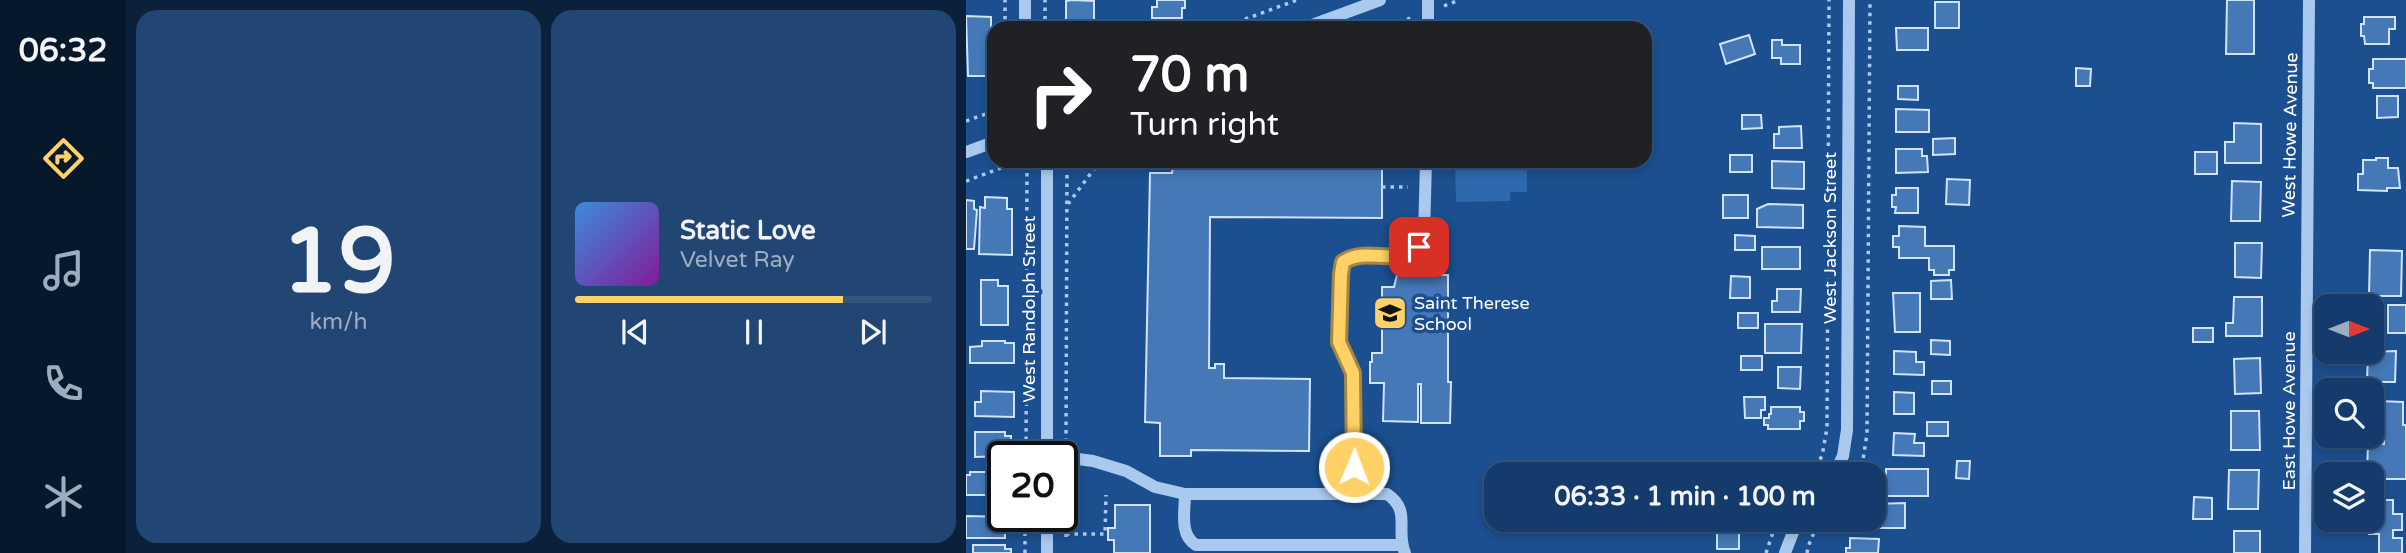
<!DOCTYPE html>
<html lang="en">
<head>
<meta charset="utf-8">
<style>
	body { margin:0; font-family:"Varela Round",sans-serif; background:#214673; color:#f1f3f6; height:100vh; display:flex; flex-direction:column; font-size:26px; white-space:nowrap }
	* { box-sizing:border-box; margin:0 }
	p { font-size:23px; color:#9dadc1 }
	.icon { flex:none; width:38px; height:38px; fill:none; stroke:currentColor; stroke-width:2; stroke-linecap:round; stroke-linejoin:round }
	.map { position:relative; flex:1; overflow:hidden }
	.sheet { display:flex; flex-direction:column; gap:10px; padding:10px; background:#0b203b; width:840px }
	.sheet>* { flex:none }
	.hud { position:absolute; left:21px; top:21px; width:665px; height:147px; border-radius:21px; box-shadow:0 4px 10px #0003,0 0 0 2px #33557e; background:#202124; color:#fff; overflow:hidden }
	.needle { width:46px; rotate:90deg }
	.fabs { position:absolute; left:1348px; top:294px; display:grid; gap:14px }
	.fabs a { display:grid; place-items:center; width:70px; height:70px; border-radius:14px; background:#143b6b; box-shadow:0 4px 10px #0003,0 0 0 2px #33557e; font-size:35px }
	.speed { position:absolute; left:21px; top:441px; display:flex; gap:14px; font-size:35px; font-weight:700; text-align:center }
	.speed>* { display:grid; place-content:center; width:91px; height:91px; border-radius:50%; background:#143b6b; box-shadow:0 4px 10px #0003,0 0 0 2px #33557e; line-height:1 }
	.speed .limit { border:4px solid #111; border-radius:10px; background:#fff; color:#111 }
	.pin { position:absolute; display:grid; place-items:center; width:60px; height:60px; color:#fff; margin:-30px; border-radius:14px; box-shadow:0 4px 10px #0006 }
	.me { position:absolute; width:77px; margin:-38px; rotate:1deg; stroke-linejoin:round; filter:drop-shadow(0 0 5px #0008) }
	.turn { display:flex; align-items:center; gap:24px; height:147px; padding:0 28px; font-size:32px }
	.turn .icon { width:91px; height:91px; stroke-width:2.5 }
	.turn b { display:block; font-size:49px; line-height:60px }
	.sheet .widget { flex:1; display:flex; flex-direction:column; justify-content:center; gap:10px; min-width:0; padding:0 24px; border-radius:21px; background:#214673 }
	.sheet .dial { align-items:center; gap:0 }
	.dial b { font-size:91px; line-height:1 }
	.song { display:flex; align-items:center; gap:21px }
	.cover { width:84px; height:84px; border-radius:10px; background:linear-gradient(135deg,hsl(210 70% 55%),hsl(290 70% 35%)) }
	.played { height:7px; border-radius:4px; background:linear-gradient(90deg,#ffd166 75%,#33557e 75%) }
	.keys { display:flex; justify-content:space-around; direction:ltr }
	.sheet .tiles { flex:1; display:grid; gap:10px; grid-template-columns:repeat(2,1fr) }
	.trip { position:absolute; left:518px; top:462px; width:402px; height:70px; border-radius:21px; background:#143b6b; box-shadow:0 4px 10px #0003,0 0 0 2px #33557e; font-weight:700; line-height:70px; text-align:center }
	main { display:flex; flex:1; min-height:0 }
	.tab-bar { display:flex; flex-direction:column; width:126px; justify-content:space-around; align-items:center; background:#08182b; color:#9dadc1 }
	.tab-bar .icon { width:49px; height:49px }
	.tab-bar .active { color:#ffd166 }
	.tab-bar b { font-size:32px; color:#f1f3f6 }
	.map>svg:first-child { display:block }
</style>
</head>
<body>
<main>
<nav class="tab-bar">
<b>06:32</b>
<svg class="icon active" aria-label="directions" viewBox="0 0 24 24"><path d="M12 3l9 9-9 9-9-9zM9 14v-3h6M13 9l2 2-2 2"/></svg>
<svg class="icon" aria-label="music" viewBox="0 0 24 24"><path d="M9 18V5l10-2v13"/><circle cx="6" cy="18" r="3"/><circle cx="16" cy="16" r="3"/></svg>
<svg class="icon" aria-label="phone" viewBox="0 0 24 24"><path d="M5 4h4l2 5-3 2q2 4 5 5l2-3 5 2v4C11 20 4 13 5 4z"/></svg>
<svg class="icon" aria-label="climate" viewBox="0 0 24 24"><path d="M12 3v18M4 7l16 10M4 17L20 7"/></svg>
</nav>
<section class="sheet">
<div class="tiles">
<div class="widget dial"><b>19</b><p>km/h</p></div>
<div class="widget">
<div class="song"><i class="cover"></i><div><b>Static Love</b><p>Velvet Ray</p></div></div>
<div class="played"></div>
<div class="keys"><svg class="icon" aria-label="previous" viewBox="0 0 24 24"><path d="M18 5L8 12l10 7zM5 5v14"/></svg><svg class="icon" aria-label="pause" viewBox="0 0 24 24"><path d="M8 5v14M16 5v14"/></svg><svg class="icon" aria-label="next" viewBox="0 0 24 24"><path d="M6 5l10 7-10 7zM19 5v14"/></svg></div>
</div>
</div>
</section>
<div class="map">
<svg width="1440" height="553" viewBox="0 0 1440 553">
	<rect width="100%" height="100%" fill="#1b4f8f"/>
	<path fill="#2e69ad" d="M489,161h72v31h-17v9l-54,1z"/>
	<g fill="#4478b7" stroke="#cfe3fa" stroke-width="2">
		<path d="M106,0l22,1v27h-28v-27z"/>
		<path d="M191,0h28v8h-3v10h-30v-11h5z"/>
		<path d="M1261,0h27v54h-28z"/>
		<rect x="969" y="2" width="24" height="26"/>
		<path d="M0,16l25,1v11h3v40h-3v8h-23z"/>
		<path d="M1398,17h31v12h-6v15h-24l-1,-8h-3v-12h3z"/>
		<path d="M930,28h32v22h-31z"/>
		<path d="M783,35l6,19 -29,10 -6,-20z"/>
		<path d="M806,40h10v5h18v19h-19v-6h-9z"/>
		<path d="M1407,59h33v29h-33v-5h-4v-14h4z"/>
		<path d="M1110,68l15,1 -1,17h-14z"/>
		<path d="M932,86h20v14l-20,-1z"/>
		<path d="M1411,96h21v21l-21,1z"/>
		<path d="M930,109l33,1v22h-33z"/>
		<path d="M776,115h19l1,13 -20,1z"/>
		<path d="M1268,123l27,1v39h-36v-21h9z"/>
		<path d="M835,126l1,22h-28v-14h5v-7z"/>
		<path d="M989,138v16l-22,1v-16z"/>
		<path d="M930,149h26v7h5l1,16 -32,1z"/>
		<rect x="1229" y="152" width="22" height="22"/>
		<rect x="764" y="155" width="22" height="17"/>
		<path d="M1410,158h12v10h10l2,20h-13v3l-29,-1v-16h5v-14h13z"/>
		<path d="M244,161h172v57l-172,-1 -1,151h6v-4h9v14l86,1 -1,72 -118,-1v6h-31v-33l-15,-1 5,-249h22l1,-6h37z"/>
		<path d="M806,161l32,1v27l-32,-1z"/>
		<path d="M981,179l23,1 -1,25 -23,-1z"/>
		<path d="M1266,181l29,1 -1,39h-29z"/>
		<path d="M930,188h22v25h-23l1,-6h-4v-12h4z"/>
		<rect x="757" y="195" width="25" height="23"/>
		<path d="M19,197l22,1v11h5v46l-33,-1 1,-47 5,1z"/>
		<path d="M0,200l8,1v8l3,1 -3,39h-8z"/>
		<path d="M802,204l35,1v23l-46,-1v-18z"/>
		<path d="M933,226l26,1v19h29v24h-5v5h-15v-5h-5v-12h-30v-11h-6v-11h6z"/>
		<path d="M769,235l20,1v14h-20z"/>
		<path d="M1269,243h27l-1,35 -26,-1z"/>
		<rect x="796" y="247" width="38" height="22"/>
		<path d="M1404,250l32,1 -1,45h-32z"/>
		<path d="M431,275h51v107h3l-1,41h-29v-39h-3v38l-35,-1 1,-38h-14v-21h2v-9h10v-66h12z"/>
		<path d="M765,276l19,1v21h-20z"/>
		<path d="M15,280h17v6h10v39h-27z"/>
		<path d="M985,280l1,19h-21v-18z"/>
		<path d="M811,289h24l-1,23h-28v-11h5z"/>
		<path d="M927,293h27v39h-25z"/>
		<path d="M1268,297h28v39h-36v-13h7z"/>
		<rect x="1422" y="305" width="18" height="28"/>
		<rect x="772" y="313" width="20" height="15"/>
		<path d="M799,324h37l-1,29h-36z"/>
		<rect x="1227" y="328" width="20" height="14"/>
		<path d="M965,340l19,1v14l-19,-1z"/>
		<path d="M16,341h23v2h9v20h-44v-16l12,-1z"/>
		<path d="M928,351l22,1v10h8v13l-30,-1z"/>
		<path d="M1430,351l-1,31h-28l1,-30z"/>
		<rect x="775" y="356" width="21" height="14"/>
		<path d="M1294,358l1,35 -26,1 -1,-35z"/>
		<path d="M812,367h23l-1,22 -22,-1z"/>
		<rect x="966" y="381" width="19" height="13"/>
		<path d="M15,391l33,1v25l-39,-1v-14h6z"/>
		<path d="M928,392l20,1v21h-20z"/>
		<path d="M778,397h21v13h-4v8h-16z"/>
		<path d="M1412,401l25,1v23h3v54h-35v-5h-4l1,-30h16v-14h-6z"/>
		<path d="M805,407h29v5h4v9h-4v8h-32v-4h-4v-7h5v-4h2z"/>
		<path d="M1265,411h28l1,39h-29z"/>
		<rect x="961" y="422" width="21" height="14"/>
		<path d="M9,432h30v4h6v18h-6v2l-30,1z"/>
		<path d="M928,433l21,1 -1,9h10v13l-31,-1z"/>
		<path d="M991,461h13l-1,18 -13,-1z"/>
		<rect x="920" y="469" width="42" height="27"/>
		<path d="M1263,470h30l-1,39h-30z"/>
		<path d="M4,472h33v23h-37v-20h4z"/>
		<path d="M1228,497l18,1v21h-19z"/>
		<path d="M1405,500h22v14h9v16h-9v8h9v15h-23v-19h-10z"/>
		<path d="M939,503v25h-32l1,-24z"/>
		<path d="M149,505h35v48h-36v-13h-6v-12h7z"/>
		<path d="M0,516l44,1v14h-5v7h-39z"/>
		<rect x="751" y="529" width="22" height="20"/>
		<rect x="1268" y="531" width="26" height="22"/>
		<path d="M884,538l29,1 -1,14h-32v-5h4z"/>
		<path d="M7,545h32v4h6v4h-38z"/>
	</g>
	<g fill="none" stroke-linecap="round" stroke-linejoin="round">
		<g stroke="#a9c9ee" stroke-width="3.5" stroke-dasharray="3.5 5" stroke-linecap="butt">
			<path d="M478,6l15,-6"/>
			<path d="M39,28v-28"/>
			<path d="M79,28v-28"/>
			<path d="M255,28l76,-28"/>
			<path d="M417,28l28,-10"/>
			<path d="M0,121l28,-10"/>
			<path d="M214,167v-6"/>
			<path d="M0,181l54,-20"/>
			<path d="M416,187h26"/>
			<path d="M102,204l32,-43"/>
			<path d="M100,442l1,-281"/>
			<path d="M60,457l1,-296"/>
			<path d="M845,474l11,-18 5,-28 2,-428"/>
			<path d="M892,474l4,-8 5,-32 3,-434"/>
			<path d="M100,534h39l1,-39"/>
			<path d="M100,537v-62"/>
			<path d="M59,553v-37"/>
			<path d="M800,553l11,-33"/>
			<path d="M841,553c2,-12 8,-24 16,-33"/>
		</g>
		<g stroke="#a9c9ee" stroke-width="12">
			<path d="M462,0v28"/>
			<path d="M59,28v-28"/>
			<path d="M338,28l76,-28"/>
			<path d="M0,152l28,-10"/>
			<path d="M81,161v296"/>
			<path d="M81,455l46,6 33,10 29,16 30,7h202c25,17 8,36 18,59"/>
			<path d="M868,474l9,-18 4,-26 2,-430"/>
			<path d="M219,494c0,17 -6,41 11,51h205"/>
			<path d="M387,494l2,-109c-2,-16 -13,-27 -16,-43l2,-68 2,-12c28,-17 64,11 81,-26l2,-75"/>
			<path d="M81,553v-37"/>
			<path d="M819,553l10,-26 6,-7"/>
			<path d="M1339,553l4,-553"/>
		</g>
	</g>
	<g fill="none" stroke-linecap="round" stroke-linejoin="round">
		<g stroke="#a68842" stroke-width="18">
			<path id="route" d="M388,467l-1,-94 -14,-31 2,-68 2,-12c25,-16 50,5 76,-15"/>
		</g>
		<use href="#route" stroke="#ffd166" stroke-width="12"/>
	</g>
	<defs>
		<g id="school-square" transform="scale(1.75)"><rect x="-9" y="-9" width="18" height="18" rx="4" fill="#ffd166" stroke="#1b4f8f"/><path d="M0-5L7-2L0 1L-7-2ZM-4 1L0 2.5L4 1V4Q0 6-4 4Z" fill="#111"/></g>
	</defs>
	<g fill-rule="evenodd">
		<use href="#school-square" x="424" y="313"/>
	</g>
	<g text-anchor="middle" stroke-width="7" stroke-linejoin="round" paint-order="stroke">
		<g font-size="18" fill="#fff" stroke="#1b4f8f">
			<text transform="translate(1324 135) rotate(-89)" y="6">West Howe Avenue</text>
			<text transform="translate(864 238) rotate(-90)" y="6">West Jackson Street</text>
			<text transform="translate(63 309) rotate(-90)" y="6">West Randolph Street</text>
			<text transform="translate(1323 411) rotate(-90)" y="6">East Howe Avenue</text>
		</g>
		<g font-size="18" fill="#fff" stroke="#1b4f8f" text-anchor="start">
			<text x="448" y="309">Saint Therese<tspan x="448" dy="21">School</tspan></text>
		</g>
	</g>
</svg>
<div class="fabs">
<a><svg class="needle" viewBox="-14 -14 28 28"><path d="M0-13l5 13h-10z" fill="#e53935"/><path d="M0 13l5-13h-10z" fill="#9dadc1"/></svg></a>
<a><svg class="icon" aria-label="search" viewBox="0 0 24 24"><circle cx="10" cy="10" r="6"/><path d="M15 15l6 6"/></svg></a>
<a><svg class="icon" aria-label="layers" viewBox="0 0 24 24"><path d="M12 4l9 5-9 5-9-5zM3 14l9 5 9-5"/></svg></a>
</div>
<div class="speed"><div class="limit">20</div></div>
<div class="pin" style="left:453px;top:247px;background:#d93025"><svg class="icon" aria-label="arrive" viewBox="0 0 24 24"><path d="M6 21V4h12l-3 4 3 4H6"/></svg></div>
<svg class="me" style="left:388px;top:467px" viewBox="-20 -20 40 40"><circle r="17" fill="#ffd166" stroke="#fff" stroke-width="3"/><path d="M0-11L8 9 0 5-8 9z" fill="#fff"/></svg>
<div class="trip">06:33 · 1 min · 100 m</div>
<div class="hud">
<div class="turn"><svg class="icon" aria-label="right" viewBox="0 0 24 24"><path d="M7 20v-9h11M14 6l5 5-5 5"/></svg><div><b>70 m</b>Turn right</div></div>
</div>
</div>
</main>
</body>
</html>
